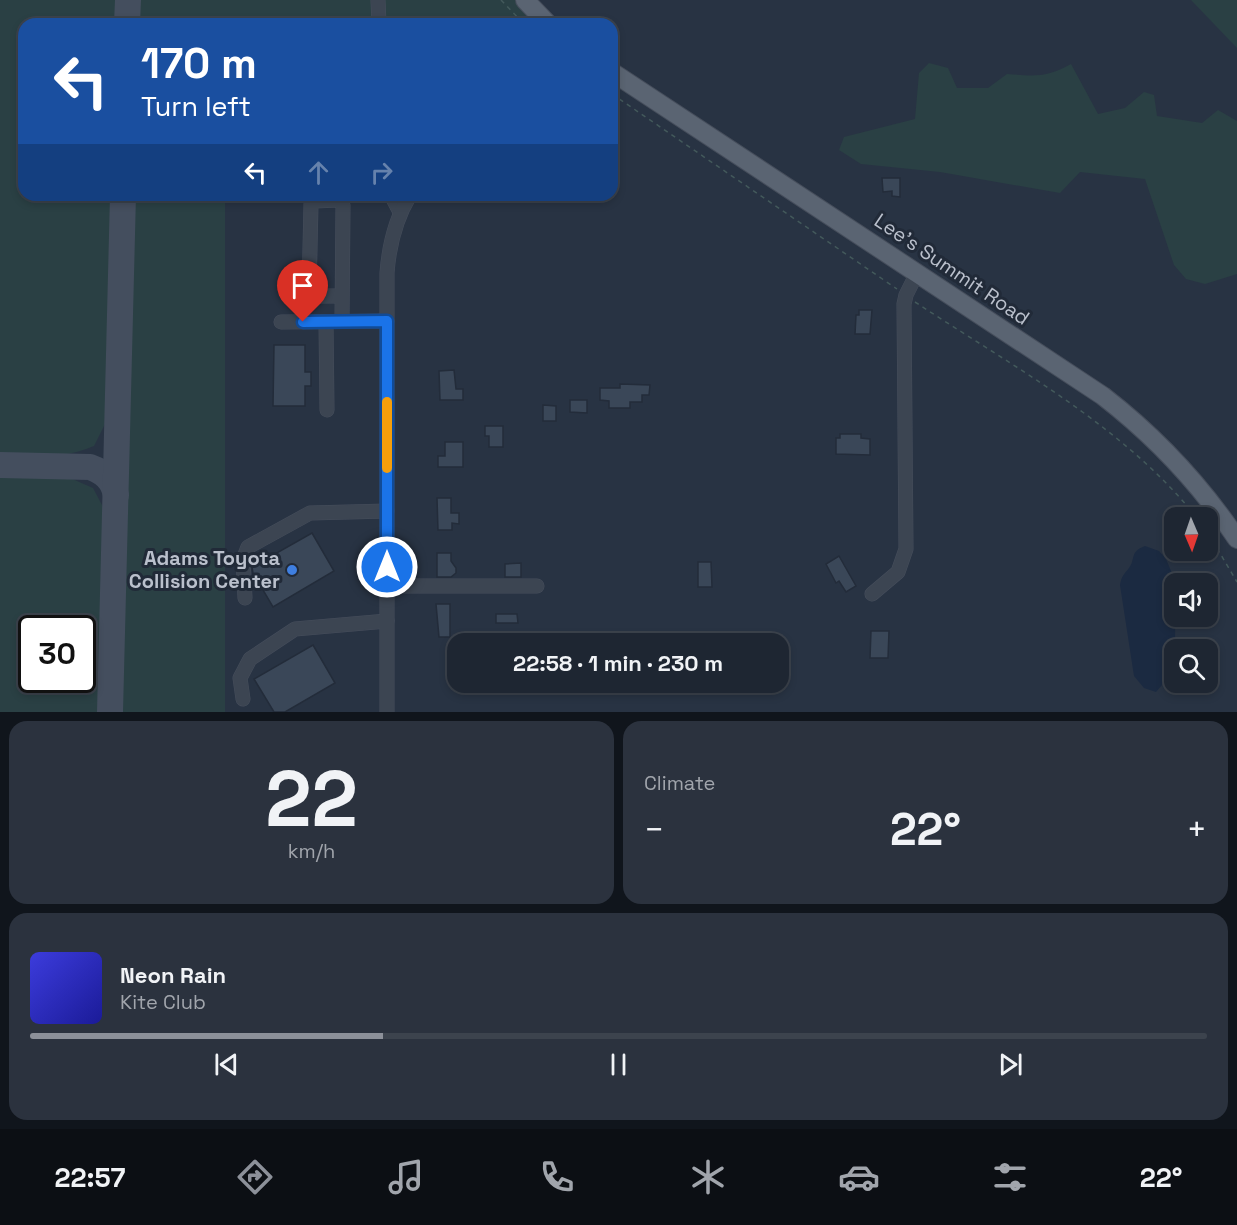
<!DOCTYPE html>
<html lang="en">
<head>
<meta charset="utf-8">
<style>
	body { margin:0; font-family:"Space Grotesk",sans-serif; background:#2b323e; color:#f1f3f6; height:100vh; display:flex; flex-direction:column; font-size:22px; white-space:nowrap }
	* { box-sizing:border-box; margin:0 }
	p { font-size:20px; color:#a1a5ac }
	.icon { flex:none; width:33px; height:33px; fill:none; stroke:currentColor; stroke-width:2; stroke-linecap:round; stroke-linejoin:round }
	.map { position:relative; height:712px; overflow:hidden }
	.side { display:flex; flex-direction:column; gap:9px; padding:9px; background:#10151c; flex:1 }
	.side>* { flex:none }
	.guide { position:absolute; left:18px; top:18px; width:600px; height:183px; border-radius:18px; box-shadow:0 3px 9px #0003,0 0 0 2px #3c434d; background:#1a4fa0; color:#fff; overflow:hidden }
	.needle { width:39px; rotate:178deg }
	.controls { position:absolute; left:1164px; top:507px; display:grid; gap:12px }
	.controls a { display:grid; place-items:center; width:54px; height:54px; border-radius:12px; background:#1e2632; box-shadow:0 3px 9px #0003,0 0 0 2px #3c434d; font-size:30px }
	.speed { position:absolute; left:18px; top:615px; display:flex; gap:12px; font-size:30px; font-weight:700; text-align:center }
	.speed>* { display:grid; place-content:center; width:78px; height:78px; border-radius:50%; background:#1e2632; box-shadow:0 3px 9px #0003,0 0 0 2px #3c434d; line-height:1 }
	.speed .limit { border:3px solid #111; border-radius:9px; background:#fff; color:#111 }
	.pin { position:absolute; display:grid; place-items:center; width:51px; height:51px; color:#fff; margin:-62px -26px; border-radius:50% 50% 50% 0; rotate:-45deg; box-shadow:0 0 6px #0007 }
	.pin .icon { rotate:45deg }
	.me { position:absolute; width:66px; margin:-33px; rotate:0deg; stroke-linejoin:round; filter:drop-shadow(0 0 4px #0008) }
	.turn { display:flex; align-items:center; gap:21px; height:126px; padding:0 24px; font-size:27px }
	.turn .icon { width:78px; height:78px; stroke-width:2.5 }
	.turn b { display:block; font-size:42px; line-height:51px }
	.lanes { display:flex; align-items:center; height:57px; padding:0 24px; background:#0003; justify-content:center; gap:30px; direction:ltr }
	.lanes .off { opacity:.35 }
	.big { font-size:45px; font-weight:700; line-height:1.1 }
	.side .widget { flex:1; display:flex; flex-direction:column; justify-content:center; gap:9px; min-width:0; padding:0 21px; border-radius:18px; background:#2b323e }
	.side .dial { align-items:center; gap:0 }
	.dial b { font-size:78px; line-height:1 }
	.song { display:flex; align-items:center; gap:18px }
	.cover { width:72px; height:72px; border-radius:9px; background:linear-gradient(135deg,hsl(240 70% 55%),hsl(240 70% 35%)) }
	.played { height:6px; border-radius:3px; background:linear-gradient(90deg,#8c9099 30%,#3c434d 30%) }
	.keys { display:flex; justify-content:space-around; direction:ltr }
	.heat { display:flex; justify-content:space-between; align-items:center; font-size:33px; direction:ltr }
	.side .tiles { flex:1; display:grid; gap:9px; grid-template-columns:1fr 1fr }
	.widget:last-child { grid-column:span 2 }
	.trip { position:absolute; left:447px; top:633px; width:342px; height:60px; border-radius:18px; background:#1e2632; box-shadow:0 3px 9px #0003,0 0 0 2px #3c434d; font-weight:700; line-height:60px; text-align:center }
	.dock { display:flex; height:96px; justify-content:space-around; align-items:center; background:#0c0f14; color:#a1a5ac }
	.dock .icon { width:42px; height:42px }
	.dock .on { color:#8c9099 }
	.dock b { font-size:27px; color:#f1f3f6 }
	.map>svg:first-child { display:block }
</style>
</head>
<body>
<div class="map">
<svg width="1237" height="712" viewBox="0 0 1237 712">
	<rect width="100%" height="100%" fill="#283343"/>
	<g fill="#2a4044" fill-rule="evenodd">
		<path d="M0,0h120l-1,24h-95v171h90l-4,183 -5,46 -11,22c-31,13 -61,12 -94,10z"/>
		<path d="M134,0h382l15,17 4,7h-401z"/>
		<path d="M1191,0h46v48z"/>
		<path d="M929,63l19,5 9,20h31l19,-14c26,2 40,4 64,-10l27,50 27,-6 19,-16 10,3 3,21 45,7 16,-13 19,11v153l-32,10 -19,-5 -12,-14 -29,-86 -65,-7 -20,21 -120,-21 -79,-8 -22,-14 5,-13 71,-18 4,-46z"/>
		<path d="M130,195h95v517h-107z"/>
		<path d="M22,474l48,4 23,10 9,17 3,11 3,39 -5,157h-103v-237zM82,628v52h-50v-52z"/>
	</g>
	<path fill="#1b2a41" d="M1145,546l14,5 7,8 10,24 -1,54 -13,48 -6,7 -12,-4 -10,-12 -14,-91c1,-8 4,-11 9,-17 7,-9 0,-16 16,-22z"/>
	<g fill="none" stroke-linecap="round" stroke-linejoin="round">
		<g stroke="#444e5e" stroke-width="26">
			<path d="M127,24l1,-24"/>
			<path d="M0,465l90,2c14,5 23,13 26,28"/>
			<path d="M110,712l13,-517"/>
		</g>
	</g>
	<g fill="#3a4758" stroke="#232c3a" stroke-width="1.5">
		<path d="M882,178h18v19l-8,-1v-5l-9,1z"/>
		<path d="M859,310h13l-2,24h-15l1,-19h3z"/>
		<path d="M274,345h31v27h6v14h-6v20h-32z"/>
		<path d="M454,370l2,19h7v11h-23l-1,-29z"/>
		<path d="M620,384l30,1 -1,10h-7v7h-12v6h-21v-7l-9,-1v-12h20z"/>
		<path d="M570,400h17v13l-17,-1z"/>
		<path d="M543,405l13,1v15h-13z"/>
		<path d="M485,426h18v21h-14v-11h-4z"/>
		<path d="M840,434h21v4l9,1v16l-34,-1v-16h4z"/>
		<path d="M445,442h18v25h-25v-11h7z"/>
		<path d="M437,498h14v15h8v11l-7,-1v7h-14z"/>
		<path d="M312,533l22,38 -61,36 -20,-34 -1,-6z"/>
		<path d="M437,553h14v8l5,7v5l-5,4h-14z"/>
		<path d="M839,556l17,30 -10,6 -7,-11 -3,2 -10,-19z"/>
		<path d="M698,562h13l1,25h-14z"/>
		<path d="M521,563v14h-16v-13z"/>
		<path d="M436,604h14v33h-11z"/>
		<path d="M496,614h21l1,9h-22z"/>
		<path d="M871,631h18l-1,27h-18z"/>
		<path d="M313,645l22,38 -50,29h-11l-20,-33z"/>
	</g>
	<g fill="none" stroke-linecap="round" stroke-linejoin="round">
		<g stroke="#464e5c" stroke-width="15">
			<g id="minor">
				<path d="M378,0l1,24"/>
				<path d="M391,195l9,17"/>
				<path d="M342,296h-29l-4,-3 2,-89 3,-3 25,-1 4,5 -1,116"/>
				<path d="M281,322l106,-1"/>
				<path d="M326,322l1,88"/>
				<path d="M387,586h150"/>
				<path d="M872,594l26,-22 8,-23 -2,-245 2,-9 11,-22"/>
				<path d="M245,598l-2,-38 5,-13 62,-34 77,-2"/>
				<path d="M243,699l-3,-21 10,-19 45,-30 92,-8"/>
				<path d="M387,712v-439c2,-27 9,-55 23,-78"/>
			</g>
		</g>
		<g stroke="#464e5c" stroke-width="20">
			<g id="major">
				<path d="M525,0l23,24"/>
				<path d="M612,72l491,324c53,41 97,88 134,143"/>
			</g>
		</g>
		<g stroke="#43595b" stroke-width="1.5" stroke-dasharray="4.5 4.5" stroke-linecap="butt">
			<path d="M501,0l23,24"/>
			<path d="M612,94l285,195"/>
			<path d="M915,302c97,64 209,124 282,216"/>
			<path d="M1208,533l29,49"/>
		</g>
		<use href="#minor" stroke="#3c4552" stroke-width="14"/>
		<use href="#major" stroke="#5a6472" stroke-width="18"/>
	</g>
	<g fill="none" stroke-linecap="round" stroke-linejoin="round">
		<g stroke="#114b97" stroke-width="15">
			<path id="route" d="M303,322l84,-1v246"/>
		</g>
		<use href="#route" stroke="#1a73e8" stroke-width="10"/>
		<path stroke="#f59e0b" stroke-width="10" d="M387,468v-66"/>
	</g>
	<circle fill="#3f7fe0" stroke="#212a38" stroke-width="2" cx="292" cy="570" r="6"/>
	<g text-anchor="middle" stroke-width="6" stroke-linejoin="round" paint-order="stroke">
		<g font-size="20" fill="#bac0cc" stroke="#212a38">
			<text transform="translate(952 269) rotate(34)" y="7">Lee's Summit Road</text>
		</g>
		<g font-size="20" font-weight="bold" fill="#bac0cc" stroke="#212a38" text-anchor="end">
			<text x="280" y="565">Adams Toyota<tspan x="280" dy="23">Collision Center</tspan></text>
		</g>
	</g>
</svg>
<div class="controls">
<a><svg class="needle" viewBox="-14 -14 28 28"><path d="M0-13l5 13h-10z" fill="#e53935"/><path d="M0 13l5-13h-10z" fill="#a1a5ac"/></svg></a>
<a><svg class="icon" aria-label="sound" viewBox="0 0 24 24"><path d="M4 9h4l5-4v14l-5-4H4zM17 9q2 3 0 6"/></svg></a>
<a><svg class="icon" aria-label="search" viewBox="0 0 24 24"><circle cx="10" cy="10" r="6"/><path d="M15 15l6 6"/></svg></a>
</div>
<div class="speed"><div class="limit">30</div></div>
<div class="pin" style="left:303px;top:322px;background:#d93025"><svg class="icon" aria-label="arrive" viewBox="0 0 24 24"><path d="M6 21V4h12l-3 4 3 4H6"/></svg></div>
<svg class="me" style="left:387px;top:567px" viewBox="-20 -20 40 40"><circle r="17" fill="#1a73e8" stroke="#fff" stroke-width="3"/><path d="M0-11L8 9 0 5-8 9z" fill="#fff"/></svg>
<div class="trip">22:58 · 1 min · 230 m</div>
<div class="guide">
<div class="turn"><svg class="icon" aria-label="left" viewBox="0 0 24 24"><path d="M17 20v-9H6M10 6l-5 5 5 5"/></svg><div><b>170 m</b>Turn left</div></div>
<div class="lanes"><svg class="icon" aria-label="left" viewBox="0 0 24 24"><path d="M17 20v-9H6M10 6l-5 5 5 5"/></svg><svg class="icon off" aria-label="ahead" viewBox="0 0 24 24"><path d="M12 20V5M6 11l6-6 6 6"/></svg><svg class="icon off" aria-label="right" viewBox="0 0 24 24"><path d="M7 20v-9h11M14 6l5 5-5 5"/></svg></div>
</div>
</div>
<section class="side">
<div class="tiles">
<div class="widget dial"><b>22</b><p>km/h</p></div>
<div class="widget"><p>Climate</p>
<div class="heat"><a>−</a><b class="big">22°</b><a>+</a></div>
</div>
<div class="widget">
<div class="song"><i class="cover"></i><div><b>Neon Rain</b><p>Kite Club</p></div></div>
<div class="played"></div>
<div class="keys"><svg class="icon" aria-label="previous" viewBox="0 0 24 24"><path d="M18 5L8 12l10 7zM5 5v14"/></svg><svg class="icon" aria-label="pause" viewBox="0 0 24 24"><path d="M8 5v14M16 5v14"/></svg><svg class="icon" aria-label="next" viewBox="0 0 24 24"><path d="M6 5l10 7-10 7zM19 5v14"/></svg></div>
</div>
</div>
</section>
<nav class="dock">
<b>22:57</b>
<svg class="icon on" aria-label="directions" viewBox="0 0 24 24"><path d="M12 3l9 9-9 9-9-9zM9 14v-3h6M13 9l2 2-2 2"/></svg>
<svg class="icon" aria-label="music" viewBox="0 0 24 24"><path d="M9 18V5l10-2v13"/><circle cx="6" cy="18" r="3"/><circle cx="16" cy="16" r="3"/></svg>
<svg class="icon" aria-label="phone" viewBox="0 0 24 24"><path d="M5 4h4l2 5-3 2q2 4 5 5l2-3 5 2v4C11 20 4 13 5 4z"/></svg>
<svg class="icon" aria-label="climate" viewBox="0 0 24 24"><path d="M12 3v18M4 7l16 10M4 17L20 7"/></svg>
<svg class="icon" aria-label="car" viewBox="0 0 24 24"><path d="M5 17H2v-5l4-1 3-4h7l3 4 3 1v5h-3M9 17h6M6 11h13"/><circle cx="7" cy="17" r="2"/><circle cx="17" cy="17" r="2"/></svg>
<svg class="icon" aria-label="filters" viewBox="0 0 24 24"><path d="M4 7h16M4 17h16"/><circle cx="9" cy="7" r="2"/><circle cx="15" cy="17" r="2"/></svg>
<b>22°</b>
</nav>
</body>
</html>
